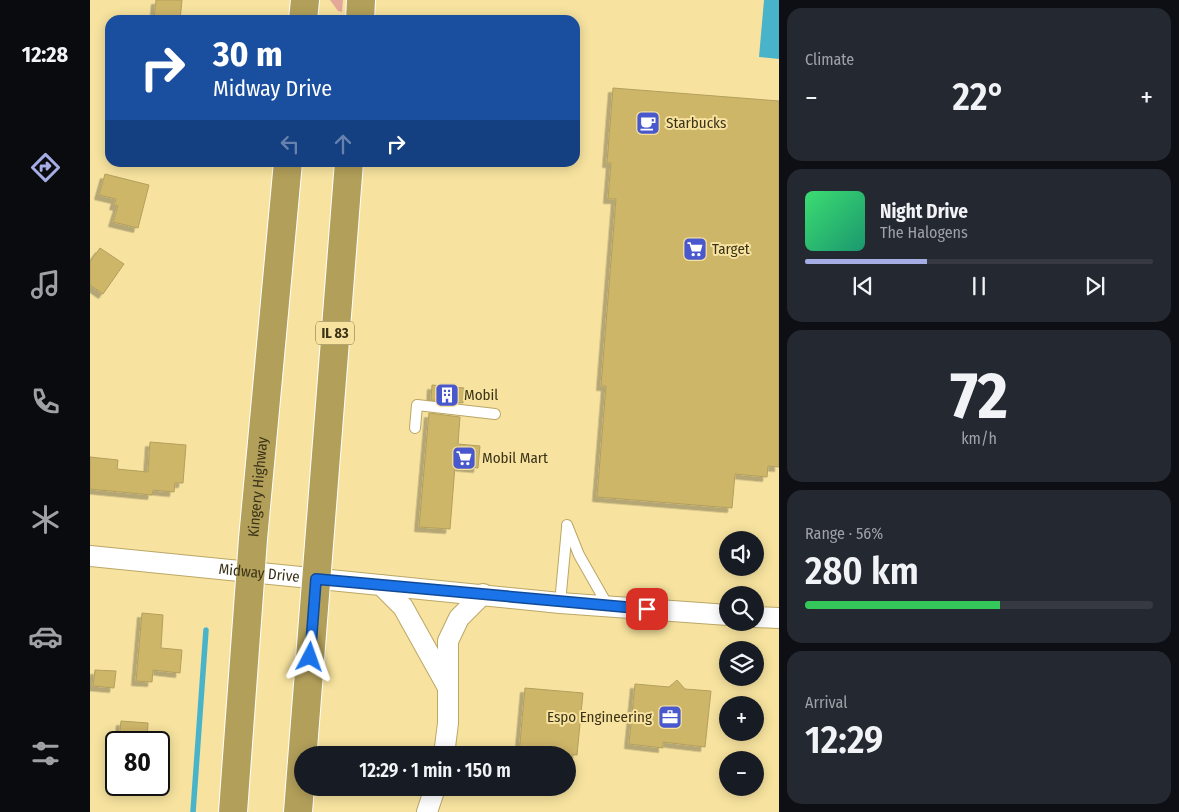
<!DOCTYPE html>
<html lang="en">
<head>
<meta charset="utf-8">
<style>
	body { margin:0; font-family:"Fira Sans Condensed",sans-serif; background:#242831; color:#f1f3f6; height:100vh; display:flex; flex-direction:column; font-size:19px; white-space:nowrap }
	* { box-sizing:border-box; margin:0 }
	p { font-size:16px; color:#9ea1a6 }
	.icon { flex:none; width:28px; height:28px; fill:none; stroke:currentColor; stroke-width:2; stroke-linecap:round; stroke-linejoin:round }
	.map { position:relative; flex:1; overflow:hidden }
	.details { display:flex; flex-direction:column; gap:8px; padding:8px; background:#0d0f14; width:400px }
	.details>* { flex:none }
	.hud { position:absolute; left:15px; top:15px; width:475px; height:152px; border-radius:15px; box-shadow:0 2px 12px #0003; background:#1a4fa0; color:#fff; overflow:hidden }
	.buttons { position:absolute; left:629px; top:531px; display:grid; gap:10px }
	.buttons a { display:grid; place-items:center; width:45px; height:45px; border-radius:50%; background:#171b24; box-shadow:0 2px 12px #0003; font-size:25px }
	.speed { position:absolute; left:15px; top:731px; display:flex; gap:10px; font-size:25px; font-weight:700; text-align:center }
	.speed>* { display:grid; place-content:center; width:65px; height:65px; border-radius:50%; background:#171b24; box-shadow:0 2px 12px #0003; line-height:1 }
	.speed .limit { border:2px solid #111; border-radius:8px; background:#fff; color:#111 }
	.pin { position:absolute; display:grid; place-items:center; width:42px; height:42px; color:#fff; margin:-21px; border-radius:10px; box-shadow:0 2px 8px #0006 }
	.me { position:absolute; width:55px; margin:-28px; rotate:4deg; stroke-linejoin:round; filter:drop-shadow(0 0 4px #0008) }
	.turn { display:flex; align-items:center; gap:18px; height:105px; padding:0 25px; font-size:22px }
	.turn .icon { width:65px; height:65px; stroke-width:2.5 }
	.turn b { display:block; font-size:35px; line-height:42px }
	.lanes { display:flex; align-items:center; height:48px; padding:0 25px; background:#0003; justify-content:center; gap:25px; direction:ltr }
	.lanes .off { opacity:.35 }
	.big { font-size:38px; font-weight:600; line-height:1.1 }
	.details .widget { flex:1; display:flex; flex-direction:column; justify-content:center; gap:8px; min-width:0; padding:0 18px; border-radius:15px; background:#242831 }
	.details .dial { align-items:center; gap:0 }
	.dial b { font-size:65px; line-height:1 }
	.song { display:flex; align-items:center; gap:15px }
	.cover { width:60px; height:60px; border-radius:8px; background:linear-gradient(135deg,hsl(140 70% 55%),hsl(160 70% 35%)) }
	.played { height:5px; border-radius:2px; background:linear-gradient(90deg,#a6ade4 35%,#363941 35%) }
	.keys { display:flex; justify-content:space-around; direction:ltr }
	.heat { display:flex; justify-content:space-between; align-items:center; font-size:28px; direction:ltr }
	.charge { height:8px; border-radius:4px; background:linear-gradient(90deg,#34c759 56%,#363941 0) }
	.trip { position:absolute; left:204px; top:746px; width:282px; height:50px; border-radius:25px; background:#171b24; box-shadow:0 2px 12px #0003; font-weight:600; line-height:50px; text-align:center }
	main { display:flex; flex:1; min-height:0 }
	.tabs { display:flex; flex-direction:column; width:90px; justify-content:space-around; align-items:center; background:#090b0e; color:#9ea1a6 }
	.tabs .icon { width:35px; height:35px }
	.tabs .selected { color:#a6ade4 }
	.tabs b { font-size:22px; color:#f1f3f6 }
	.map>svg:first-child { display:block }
</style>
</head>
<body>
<main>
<nav class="tabs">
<b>12:28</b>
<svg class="icon selected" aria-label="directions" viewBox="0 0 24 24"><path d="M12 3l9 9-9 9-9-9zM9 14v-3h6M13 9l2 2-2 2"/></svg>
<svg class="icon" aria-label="music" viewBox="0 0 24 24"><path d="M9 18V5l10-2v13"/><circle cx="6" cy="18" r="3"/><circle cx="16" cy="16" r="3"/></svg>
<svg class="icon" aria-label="phone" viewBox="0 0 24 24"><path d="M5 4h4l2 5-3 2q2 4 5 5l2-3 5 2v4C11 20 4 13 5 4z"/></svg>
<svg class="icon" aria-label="climate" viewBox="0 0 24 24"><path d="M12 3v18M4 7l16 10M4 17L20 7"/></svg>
<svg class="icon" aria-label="car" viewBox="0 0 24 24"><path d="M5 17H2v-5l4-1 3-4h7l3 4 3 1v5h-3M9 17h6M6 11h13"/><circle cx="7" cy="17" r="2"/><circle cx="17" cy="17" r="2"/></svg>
<svg class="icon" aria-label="filters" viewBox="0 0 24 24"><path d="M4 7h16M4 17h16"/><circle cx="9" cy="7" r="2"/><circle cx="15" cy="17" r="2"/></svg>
</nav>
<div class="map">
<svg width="689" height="812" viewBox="0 0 689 812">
	<defs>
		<filter id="shadow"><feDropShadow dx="-4.5" dy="4.5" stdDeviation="0" flood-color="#0004"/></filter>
	</defs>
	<rect width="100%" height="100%" fill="#f7e39f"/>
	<path fill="#e4a89b" d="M240,0h13l-1,12 -4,-1z"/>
	<path fill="#49b4c9" d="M674,0h15v59l-20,-2z"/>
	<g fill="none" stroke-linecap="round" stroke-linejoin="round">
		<path stroke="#49b4c9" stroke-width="5.5" d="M103,812l13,-182"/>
	</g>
	<g fill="#ceb669" stroke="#b39f5e" filter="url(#shadow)">
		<path d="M66,0h26l-2,20h-26z"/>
		<path d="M523,88l166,13v366l-11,-1 -1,11 -32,-3 -3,34 -135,-11 9,-111h-5l15,-187h-8l3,-36h-4z"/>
		<path d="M15,174l44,11 -11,43 -25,-6 5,-16 -4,-1 2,-6 -17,-4z"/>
		<path d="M10,248l24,16 -21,30 -13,-9v-23z"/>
		<path d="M342,385l32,3 -1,15 -32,-3z"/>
		<path d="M339,413l31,4 -2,27 22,2 -2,22 -23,-2 -5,63 -31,-2z"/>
		<path d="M60,442l36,3 -3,38h-8l-1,9 -21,-2 -1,5 -62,-6v-32l28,3 -1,9 31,3z"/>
		<path d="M52,613l21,2 -2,33 21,2 -2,23 -27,-3 -1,12 -16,-1z"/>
		<path d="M5,670l21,1 -2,17 -21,-2z"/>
		<path d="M587,680l8,9 26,2 -6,56 -42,-5v6l-34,-4 6,-60 34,3z"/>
		<path d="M435,688l58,5 -6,62 -58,-1z"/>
		<path d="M31,721l27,2 -1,18 -28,-2z"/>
	</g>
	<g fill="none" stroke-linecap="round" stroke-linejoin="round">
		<g stroke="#bba766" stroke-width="12">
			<g id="service">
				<path d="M325,428l2,-23 78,9"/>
				<path d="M477,525l12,30 29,51"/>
				<path d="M470,603l7,-75"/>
			</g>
		</g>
		<g stroke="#bba766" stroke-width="22">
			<g id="minor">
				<path id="s1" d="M0,556l470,47 168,12"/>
				<path d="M291,585l22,22 44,79"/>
				<path d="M665,617l24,1"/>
				<path d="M354,755l4,-32v-82l11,-23 24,-24"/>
				<path d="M337,812l8,-24"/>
			</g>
		</g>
		<g stroke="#fff" stroke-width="30">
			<g id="trunk">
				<path d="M213,20l2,-20"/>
				<path d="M270,20l1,-20"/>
				<path id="s2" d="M143,812l20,-273 35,-377"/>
				<path d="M208,812l51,-650"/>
			</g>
		</g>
		<use href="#service" stroke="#fff" stroke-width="10"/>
		<use href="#minor" stroke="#fff" stroke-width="20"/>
		<use href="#trunk" stroke="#b29f5a" stroke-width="28"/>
	</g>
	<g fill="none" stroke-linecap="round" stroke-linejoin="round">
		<g stroke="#114b97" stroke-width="12">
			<path id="route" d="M220,657l6,-78 331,30"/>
		</g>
		<use href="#route" stroke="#1a73e8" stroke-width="9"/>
	</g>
	<defs>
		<g id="cafe-square" transform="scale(1.25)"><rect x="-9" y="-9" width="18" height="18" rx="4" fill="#4a58cd" stroke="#f7e39f"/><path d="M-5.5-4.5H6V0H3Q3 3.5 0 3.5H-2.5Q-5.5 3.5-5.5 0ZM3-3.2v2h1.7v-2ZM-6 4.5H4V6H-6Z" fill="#fff"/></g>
		<g id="supermarket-square" transform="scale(1.25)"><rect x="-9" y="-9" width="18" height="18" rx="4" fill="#4a58cd" stroke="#f7e39f"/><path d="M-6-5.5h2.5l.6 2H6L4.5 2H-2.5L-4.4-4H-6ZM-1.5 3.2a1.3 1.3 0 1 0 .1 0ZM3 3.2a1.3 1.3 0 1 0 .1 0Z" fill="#fff"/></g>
		<g id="building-square" transform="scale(1.25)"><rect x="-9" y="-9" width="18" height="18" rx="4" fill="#4a58cd" stroke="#f7e39f"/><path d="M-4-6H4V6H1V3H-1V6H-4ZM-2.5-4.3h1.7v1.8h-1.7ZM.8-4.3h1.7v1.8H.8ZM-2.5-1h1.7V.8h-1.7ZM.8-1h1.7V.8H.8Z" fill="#fff"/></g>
		<g id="office-square" transform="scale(1.25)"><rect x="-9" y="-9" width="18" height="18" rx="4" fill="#4a58cd" stroke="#f7e39f"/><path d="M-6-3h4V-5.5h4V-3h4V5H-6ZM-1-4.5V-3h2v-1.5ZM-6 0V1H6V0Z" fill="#fff"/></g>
	</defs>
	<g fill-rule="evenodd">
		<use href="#cafe-square" x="558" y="123"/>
		<use href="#supermarket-square" x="605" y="249"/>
		<use href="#building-square" x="357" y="395"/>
		<use href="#supermarket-square" x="374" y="458"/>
		<use href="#office-square" x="580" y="717"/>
	</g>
	<g text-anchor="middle" stroke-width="4" stroke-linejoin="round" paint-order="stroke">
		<rect fill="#f7e39f" stroke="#736840" stroke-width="1" x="226" y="321.5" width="38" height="23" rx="4"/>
		<g font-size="14" font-weight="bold" fill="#3b3318">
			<text x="245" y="338">IL 83</text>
		</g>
		<g font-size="15" fill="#3b3318" stroke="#f7e39f" text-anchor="start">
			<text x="576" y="128">Starbucks</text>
			<text x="622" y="254">Target</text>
			<text x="374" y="400">Mobil</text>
			<text x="392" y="463">Mobil Mart</text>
			<text x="562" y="722" text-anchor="end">Espo Engineering</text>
		</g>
		<g font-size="15" fill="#3b3318" stroke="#f7e39f">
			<text dy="5" stroke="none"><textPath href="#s2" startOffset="326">Kingery Highway</textPath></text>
			<text dy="5" stroke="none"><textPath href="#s1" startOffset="170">Midway Drive</textPath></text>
		</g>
	</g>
</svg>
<div class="buttons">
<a><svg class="icon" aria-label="sound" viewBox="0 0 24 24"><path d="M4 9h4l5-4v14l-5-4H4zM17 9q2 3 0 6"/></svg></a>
<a><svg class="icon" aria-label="search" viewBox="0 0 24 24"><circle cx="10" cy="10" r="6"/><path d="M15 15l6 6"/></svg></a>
<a><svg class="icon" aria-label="layers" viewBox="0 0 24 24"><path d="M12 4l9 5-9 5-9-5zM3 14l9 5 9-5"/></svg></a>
<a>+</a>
<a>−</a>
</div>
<div class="speed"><div class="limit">80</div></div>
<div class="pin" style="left:557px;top:609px;background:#d93025"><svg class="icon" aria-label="arrive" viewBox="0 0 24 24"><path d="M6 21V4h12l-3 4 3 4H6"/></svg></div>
<svg class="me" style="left:220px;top:657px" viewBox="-20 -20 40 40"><path d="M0-17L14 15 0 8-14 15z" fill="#1a73e8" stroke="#fff" stroke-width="4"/></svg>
<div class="trip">12:29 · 1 min · 150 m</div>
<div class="hud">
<div class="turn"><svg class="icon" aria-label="right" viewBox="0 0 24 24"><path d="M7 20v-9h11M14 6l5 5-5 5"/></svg><div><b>30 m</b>Midway Drive</div></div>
<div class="lanes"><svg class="icon off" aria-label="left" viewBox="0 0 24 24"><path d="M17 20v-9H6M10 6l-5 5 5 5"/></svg><svg class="icon off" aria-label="ahead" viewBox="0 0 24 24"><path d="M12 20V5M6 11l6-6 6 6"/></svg><svg class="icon" aria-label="right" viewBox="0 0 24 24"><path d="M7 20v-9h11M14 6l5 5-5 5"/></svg></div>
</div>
</div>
<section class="details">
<div class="widget"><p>Climate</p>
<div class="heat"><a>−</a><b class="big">22°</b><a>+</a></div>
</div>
<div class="widget">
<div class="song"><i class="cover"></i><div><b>Night Drive</b><p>The Halogens</p></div></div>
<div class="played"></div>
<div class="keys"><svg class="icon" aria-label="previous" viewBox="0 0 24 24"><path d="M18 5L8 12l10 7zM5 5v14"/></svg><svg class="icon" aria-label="pause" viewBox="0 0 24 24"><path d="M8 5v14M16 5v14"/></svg><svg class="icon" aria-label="next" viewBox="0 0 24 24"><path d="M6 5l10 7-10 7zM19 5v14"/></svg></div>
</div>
<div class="widget dial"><b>72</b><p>km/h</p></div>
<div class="widget"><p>Range · 56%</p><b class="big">280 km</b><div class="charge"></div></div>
<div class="widget"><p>Arrival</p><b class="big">12:29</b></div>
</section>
</main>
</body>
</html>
